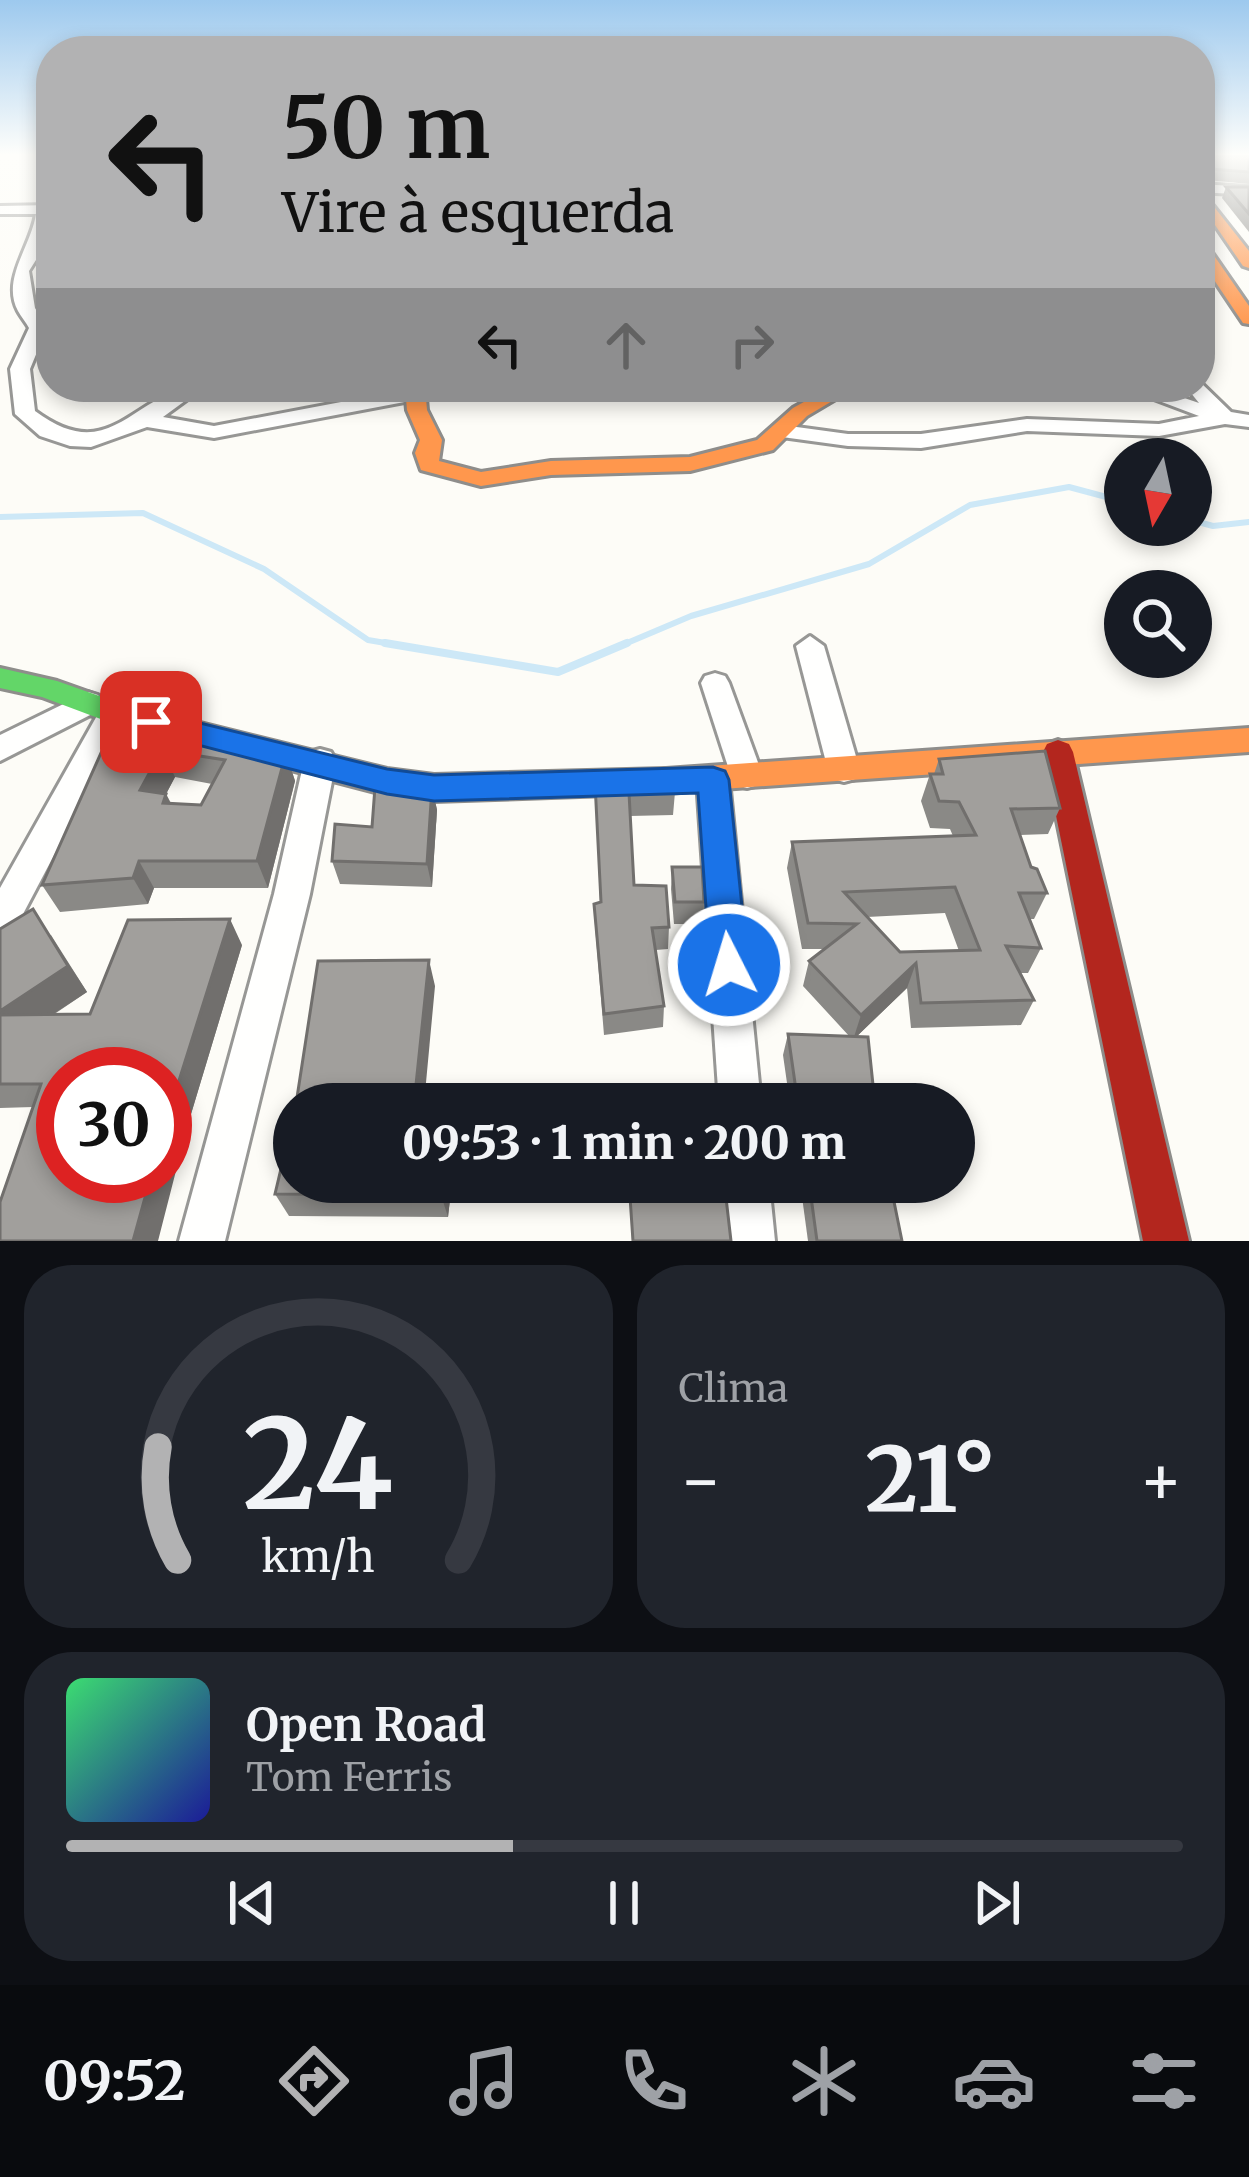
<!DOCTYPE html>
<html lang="pt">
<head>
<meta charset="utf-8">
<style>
	body { margin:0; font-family:Merriweather,serif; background:#20242c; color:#f1f3f6; height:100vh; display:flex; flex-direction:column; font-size:45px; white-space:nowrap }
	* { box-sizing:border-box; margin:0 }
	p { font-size:39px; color:#9ea1a6 }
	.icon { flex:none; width:66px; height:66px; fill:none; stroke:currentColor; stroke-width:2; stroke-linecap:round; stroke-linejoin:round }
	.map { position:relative; height:1241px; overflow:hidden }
	.details { display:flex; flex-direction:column; gap:24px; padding:24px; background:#0d0f14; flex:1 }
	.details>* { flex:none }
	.banner { position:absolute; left:36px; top:36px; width:1179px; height:366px; border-radius:48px; box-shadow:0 6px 18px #0003; background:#b2b2b3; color:#111; overflow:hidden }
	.needle { width:78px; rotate:189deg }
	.tools { position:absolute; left:1104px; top:438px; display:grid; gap:24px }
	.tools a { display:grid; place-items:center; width:108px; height:108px; border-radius:50%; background:#171b24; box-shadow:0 6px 18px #0003; font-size:60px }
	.speed { position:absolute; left:36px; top:1047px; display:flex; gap:24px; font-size:60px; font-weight:700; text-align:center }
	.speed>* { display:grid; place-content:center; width:156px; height:156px; border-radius:50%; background:#171b24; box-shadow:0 6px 18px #0003; line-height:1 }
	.speed .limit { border:18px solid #d22; background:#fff; color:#111 }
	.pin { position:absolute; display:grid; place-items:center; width:102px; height:102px; color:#fff; margin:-51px; border-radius:24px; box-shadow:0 6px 18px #0006 }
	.me { position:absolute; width:132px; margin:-66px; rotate:355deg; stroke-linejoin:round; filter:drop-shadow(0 0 9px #0008) }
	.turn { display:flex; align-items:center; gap:42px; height:252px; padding:0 48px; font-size:54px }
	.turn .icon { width:156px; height:156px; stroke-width:2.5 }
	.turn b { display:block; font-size:84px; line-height:102px }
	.lanes { display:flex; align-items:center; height:114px; padding:0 48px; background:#0003; justify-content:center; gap:60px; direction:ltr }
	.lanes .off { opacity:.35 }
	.big { font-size:90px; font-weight:800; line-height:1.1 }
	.details .card { flex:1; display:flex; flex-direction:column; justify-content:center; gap:18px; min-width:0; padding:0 42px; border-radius:48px; background:#20242c }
	.details .dial { align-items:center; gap:0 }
	.dial svg { height:312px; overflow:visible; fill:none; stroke:#363941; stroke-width:7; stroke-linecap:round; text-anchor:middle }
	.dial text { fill:#f1f3f6; stroke:none }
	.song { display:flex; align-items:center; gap:36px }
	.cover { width:144px; height:144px; border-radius:18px; background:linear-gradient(135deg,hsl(140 70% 55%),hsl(240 70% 35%)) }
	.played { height:12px; border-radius:6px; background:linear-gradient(90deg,#b2b2b3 40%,#363941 40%) }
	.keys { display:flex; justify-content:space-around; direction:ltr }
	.heat { display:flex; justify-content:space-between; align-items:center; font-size:66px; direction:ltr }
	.details .tiles { flex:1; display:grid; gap:24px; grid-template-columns:1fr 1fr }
	.card:last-child { grid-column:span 2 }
	.trip { position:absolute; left:273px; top:1083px; width:702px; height:120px; border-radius:60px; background:#171b24; box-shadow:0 6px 18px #0003; font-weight:800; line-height:120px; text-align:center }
	.tab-bar { display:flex; height:192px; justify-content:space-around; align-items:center; background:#090b0e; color:#9ea1a6 }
	.tab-bar .icon { width:84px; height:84px }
	.tab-bar .active { color:#b2b2b3 }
	.tab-bar b { font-size:54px; color:#f1f3f6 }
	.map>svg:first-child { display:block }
</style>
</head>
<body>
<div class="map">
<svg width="1249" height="1241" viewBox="0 0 1249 1241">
	<rect width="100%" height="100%" fill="#fdfcf7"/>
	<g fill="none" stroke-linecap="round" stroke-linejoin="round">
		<g stroke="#cde8f7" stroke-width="6">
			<path d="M0,517l143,-4 121,56 104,71 35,6"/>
			<path d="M1191,520l22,6 36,-4"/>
			<path d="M620,646l71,-30 178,-52 101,-59 99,-18 56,15"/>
		</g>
		<path stroke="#cde8f7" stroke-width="8" d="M385,643l173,29 69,-29"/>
		<g stroke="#979795" stroke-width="6">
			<g id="street">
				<path d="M1200,184l49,3v8l-49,-3z"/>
				<path d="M51,205l-3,36 -19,30 6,37 12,20 -17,41 5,42c79,59 98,-24 169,-24l-41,30 51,9 201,-38 10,6 -10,6 -201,38 -67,-11 -56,20 -21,-1 -30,-10 -25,-22 -5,-45 19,-41c-3,-6 -8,-11 -11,-17 -17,-32 13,-64 18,-97h-36v-8z"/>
				<path d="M1200,382l31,30 18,3v12l-24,-3 -66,12 -132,-5 -106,17 -73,-2 -66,-9 -11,-6 11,-6 66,9h73l106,-15 132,5 40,-8 -77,-29h30l47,16 -13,-16h14z"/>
				<path d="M810,636l14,10 36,124 -5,9 -11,3 -11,-3 -5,-9 -32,-124z"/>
				<path d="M715,673l10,3 4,7 34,93 -5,9 -11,3 -11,-3 -5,-9 -30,-93 4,-7z"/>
				<path d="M88,692l10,3 5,8 -5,8 -98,50v-26z"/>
				<path d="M114,702l11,3 4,8 -116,220 -13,5v-50l103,-183z"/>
				<path d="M320,749l11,3 5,9 -26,133 -85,347h-46l95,-347 30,-133 5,-9z"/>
				<path d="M713,768l11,3 5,9 32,324h-42l-22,-324 5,-9z"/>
				<path d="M725,1182h44l6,59h-46z"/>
			</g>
		</g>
		<g stroke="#8e8d8b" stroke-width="6">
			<path id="fast" d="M0,668l57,13 62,22 268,66 47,6 232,-6 11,3 5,9 -5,9 -11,3 -232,8 -47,-6 -273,-71 -72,-27 -42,-9z"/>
		</g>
		<g stroke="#8e8d8b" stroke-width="6">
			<g id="slow">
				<path d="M1200,189l49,62v17l-6,-2 -43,-63z"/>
				<path d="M1200,242l6,2 43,62v18l-6,-1 -43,-64z"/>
				<path d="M405,387h20l2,23 15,30 -3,21 42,11 70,-11 139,-4 67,-17 36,-32 38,-21h25l-49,29 -34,34 -83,21 -139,4 -70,11 -60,-16 -6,-17 5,-13 -13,-30z"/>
				<path d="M1249,728v24l-583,41 -11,-3 -5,-9 5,-9 11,-3z"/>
			</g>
		</g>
		<g stroke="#8e8d8b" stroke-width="6">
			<path id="jam" d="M1058,740l11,4 4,8 116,489h-46l-100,-489 4,-8z"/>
		</g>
		<use href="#street" fill="#fffffe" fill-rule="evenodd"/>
		<use href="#fast" fill="#63d668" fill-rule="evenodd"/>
		<use href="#slow" fill="#ff974d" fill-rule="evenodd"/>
		<use href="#jam" fill="#b3261e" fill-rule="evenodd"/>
	</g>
	<g fill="#8a8986" fill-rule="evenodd">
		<path d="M1200,155h49v29l-42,-4 -7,-8z"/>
		<path d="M1226,187h23v45l-27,-34z"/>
		<path d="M105,744l181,9 9,28 -27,107h-114l-6,16 -88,8 -18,-27zM175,777l37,7 -11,21 -30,-2 -5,-9z"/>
		<path d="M939,759l121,49 -12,26 -28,1 11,32 16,26 -13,26h-4l11,29 -13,25h-8l14,27 -13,25 -110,3 -4,-40 -51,49 19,67h-85l-7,-49 5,-21 62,3 -47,-51 6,-25 16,-12h-23l-15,-81 5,-26 161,-6 -3,-7 -20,-1 -9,-27 9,-27h4zM945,913l14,38 -59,1 -33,-35z"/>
		<path d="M595,783l80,9 -2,23 -43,1 4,69 35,42 -1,22 -12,1 8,56 -1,21 -59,8 -9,-109 -1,-22 6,-2z"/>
		<path d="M432,787l5,23 -5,77 -92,-3 -8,-23 40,-34z"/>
		<path d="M672,867l32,35 -2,22h-28l-3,-35z"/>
		<path d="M0,929l51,6 36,57 -34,23 37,-1 152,-69 -54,179 -155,-17 -33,1z"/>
		<path d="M452,1182l-4,35 -159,-1 -14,-22z"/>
		<path d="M626,1182h46l1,3 58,56h-99l-1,-32z"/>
		<path d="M800,1182h90l12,59h-94z"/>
	</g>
	<g fill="#716f6d">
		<path d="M162,750l13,27 -9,17 13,27 -39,-31z"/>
		<path d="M286,753l9,28 -27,107 -11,-27z"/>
		<path d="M432,787l5,23 -5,77 -5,-23z"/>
		<path d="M139,861l15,27 -6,16 -15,-26z"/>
		<path d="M33,909l54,83 -72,47 -15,-17v-11z"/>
		<path d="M230,919l12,26 -54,179 -30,117h-25l18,-65h14v-51z"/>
		<path d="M429,960l6,26 -11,118h-10z"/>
		<path d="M916,963l-9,25 -54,52 8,-25z"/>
		<path d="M443,1182h9l-4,35 -7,-22z"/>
	</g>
	<g fill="#a19f9c" stroke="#716f6d" stroke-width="3" fill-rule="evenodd">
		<path d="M1200,155h49v17l-38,-3z"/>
		<path d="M1226,187h23v27z"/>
		<path d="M127,717l159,36 -29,108h-118l-6,17 -91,7 63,-141zM162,750l63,10 -24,45 -38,-2 3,-9 -26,-4z"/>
		<path d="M1045,751l15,57 -49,1 20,58 6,2 10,24h-28l22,55 -35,-2 28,54 -113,3 -5,-40 -55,52 -52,-54 48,-37 -49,-1 -16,-81 184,-7 -17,-33 -20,-1 -9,-27h13l-4,-15zM955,887l25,63 -80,2 -56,-60z"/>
		<path d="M674,781l1,11 -46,1 5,92 32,1 3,41 -17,1 12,78 -60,8 -10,-110 7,-2 -6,-119z"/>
		<path d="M382,782l50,5 -5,77 -95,-3 3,-37 37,3 3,-40z"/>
		<path d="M672,867h30l2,35h-29z"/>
		<path d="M33,909l35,57 -68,45v-82z"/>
		<path d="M230,919l-65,206v-51h-102v102h88l-18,65h-133v-39l41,-118h-41v-69l90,-1 38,-94z"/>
		<path d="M429,960l-15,144h-118l22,-143z"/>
		<path d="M788,1034l80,3 7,67h-77z"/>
		<path d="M659,1098l1,6h-43z"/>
		<path d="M294,1114v68h149l-2,13 -166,-1z"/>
		<path d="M629,1182h43l1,3 52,4 6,52h-98z"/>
		<path d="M809,1182h81l12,59h-85z"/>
	</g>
	<linearGradient id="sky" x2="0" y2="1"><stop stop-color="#9dc9ee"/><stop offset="0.47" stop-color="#fefefb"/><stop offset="1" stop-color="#fefefb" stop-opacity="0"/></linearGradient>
	<rect width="1249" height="329" fill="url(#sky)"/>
	<path fill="#1a73e8" stroke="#114b97" stroke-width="3" d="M151,711l236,58 47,6 279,-8 12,4 4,9 19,185 -6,12 -13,5 -14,-5 -5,-12 -12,-172 -264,8 -47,-7 -247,-64 -4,-8 4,-8z"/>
</svg>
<div class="tools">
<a><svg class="needle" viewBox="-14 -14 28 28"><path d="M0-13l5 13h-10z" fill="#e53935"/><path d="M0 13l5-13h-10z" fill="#9ea1a6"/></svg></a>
<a><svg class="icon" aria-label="search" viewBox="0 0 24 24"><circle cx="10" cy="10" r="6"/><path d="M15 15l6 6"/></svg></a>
</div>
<div class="speed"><div class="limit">30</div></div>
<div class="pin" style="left:151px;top:722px;background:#d93025"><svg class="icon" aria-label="arrive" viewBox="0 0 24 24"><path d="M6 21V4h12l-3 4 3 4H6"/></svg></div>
<svg class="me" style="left:729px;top:965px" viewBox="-20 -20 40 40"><circle r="17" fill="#1a73e8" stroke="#fff" stroke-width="3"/><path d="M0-11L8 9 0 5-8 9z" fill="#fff"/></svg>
<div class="trip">09:53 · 1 min · 200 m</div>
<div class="banner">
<div class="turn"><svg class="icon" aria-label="left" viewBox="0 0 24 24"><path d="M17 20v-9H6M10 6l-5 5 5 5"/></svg><div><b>50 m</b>Vire à esquerda</div></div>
<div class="lanes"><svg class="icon" aria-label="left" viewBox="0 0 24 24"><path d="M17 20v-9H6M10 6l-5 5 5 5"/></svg><svg class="icon off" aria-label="ahead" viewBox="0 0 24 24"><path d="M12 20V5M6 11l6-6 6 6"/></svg><svg class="icon off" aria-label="right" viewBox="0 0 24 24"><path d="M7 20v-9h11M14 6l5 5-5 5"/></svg></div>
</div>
</div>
<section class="details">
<div class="tiles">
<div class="card dial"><svg viewBox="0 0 100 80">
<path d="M14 69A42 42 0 1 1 86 69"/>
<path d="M14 69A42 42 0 0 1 9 40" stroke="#b2b2b3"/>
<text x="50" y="56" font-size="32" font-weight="700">24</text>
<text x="50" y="72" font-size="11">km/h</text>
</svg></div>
<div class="card"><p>Clima</p>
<div class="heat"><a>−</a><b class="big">21°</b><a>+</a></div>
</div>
<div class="card">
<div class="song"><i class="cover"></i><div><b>Open Road</b><p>Tom Ferris</p></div></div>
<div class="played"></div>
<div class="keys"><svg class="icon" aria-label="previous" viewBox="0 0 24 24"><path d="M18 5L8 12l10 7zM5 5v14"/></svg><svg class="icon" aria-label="pause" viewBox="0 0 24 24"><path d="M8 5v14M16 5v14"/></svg><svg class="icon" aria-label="next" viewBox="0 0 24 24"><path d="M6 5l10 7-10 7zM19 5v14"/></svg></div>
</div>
</div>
</section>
<nav class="tab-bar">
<b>09:52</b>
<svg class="icon active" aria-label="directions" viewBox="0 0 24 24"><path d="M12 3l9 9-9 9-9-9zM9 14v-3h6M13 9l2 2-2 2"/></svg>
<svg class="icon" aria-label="music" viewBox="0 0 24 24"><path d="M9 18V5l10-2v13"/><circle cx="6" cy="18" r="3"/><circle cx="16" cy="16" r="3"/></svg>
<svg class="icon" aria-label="phone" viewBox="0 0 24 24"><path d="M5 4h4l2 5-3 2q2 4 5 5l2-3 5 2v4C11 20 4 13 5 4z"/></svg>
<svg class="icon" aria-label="climate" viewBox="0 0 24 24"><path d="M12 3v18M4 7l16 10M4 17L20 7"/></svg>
<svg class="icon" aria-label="car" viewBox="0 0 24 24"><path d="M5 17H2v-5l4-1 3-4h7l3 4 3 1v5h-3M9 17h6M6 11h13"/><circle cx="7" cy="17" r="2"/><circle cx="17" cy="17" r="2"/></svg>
<svg class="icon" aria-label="filters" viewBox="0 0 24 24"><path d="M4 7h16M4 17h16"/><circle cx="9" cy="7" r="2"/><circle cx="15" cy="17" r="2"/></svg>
</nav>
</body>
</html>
